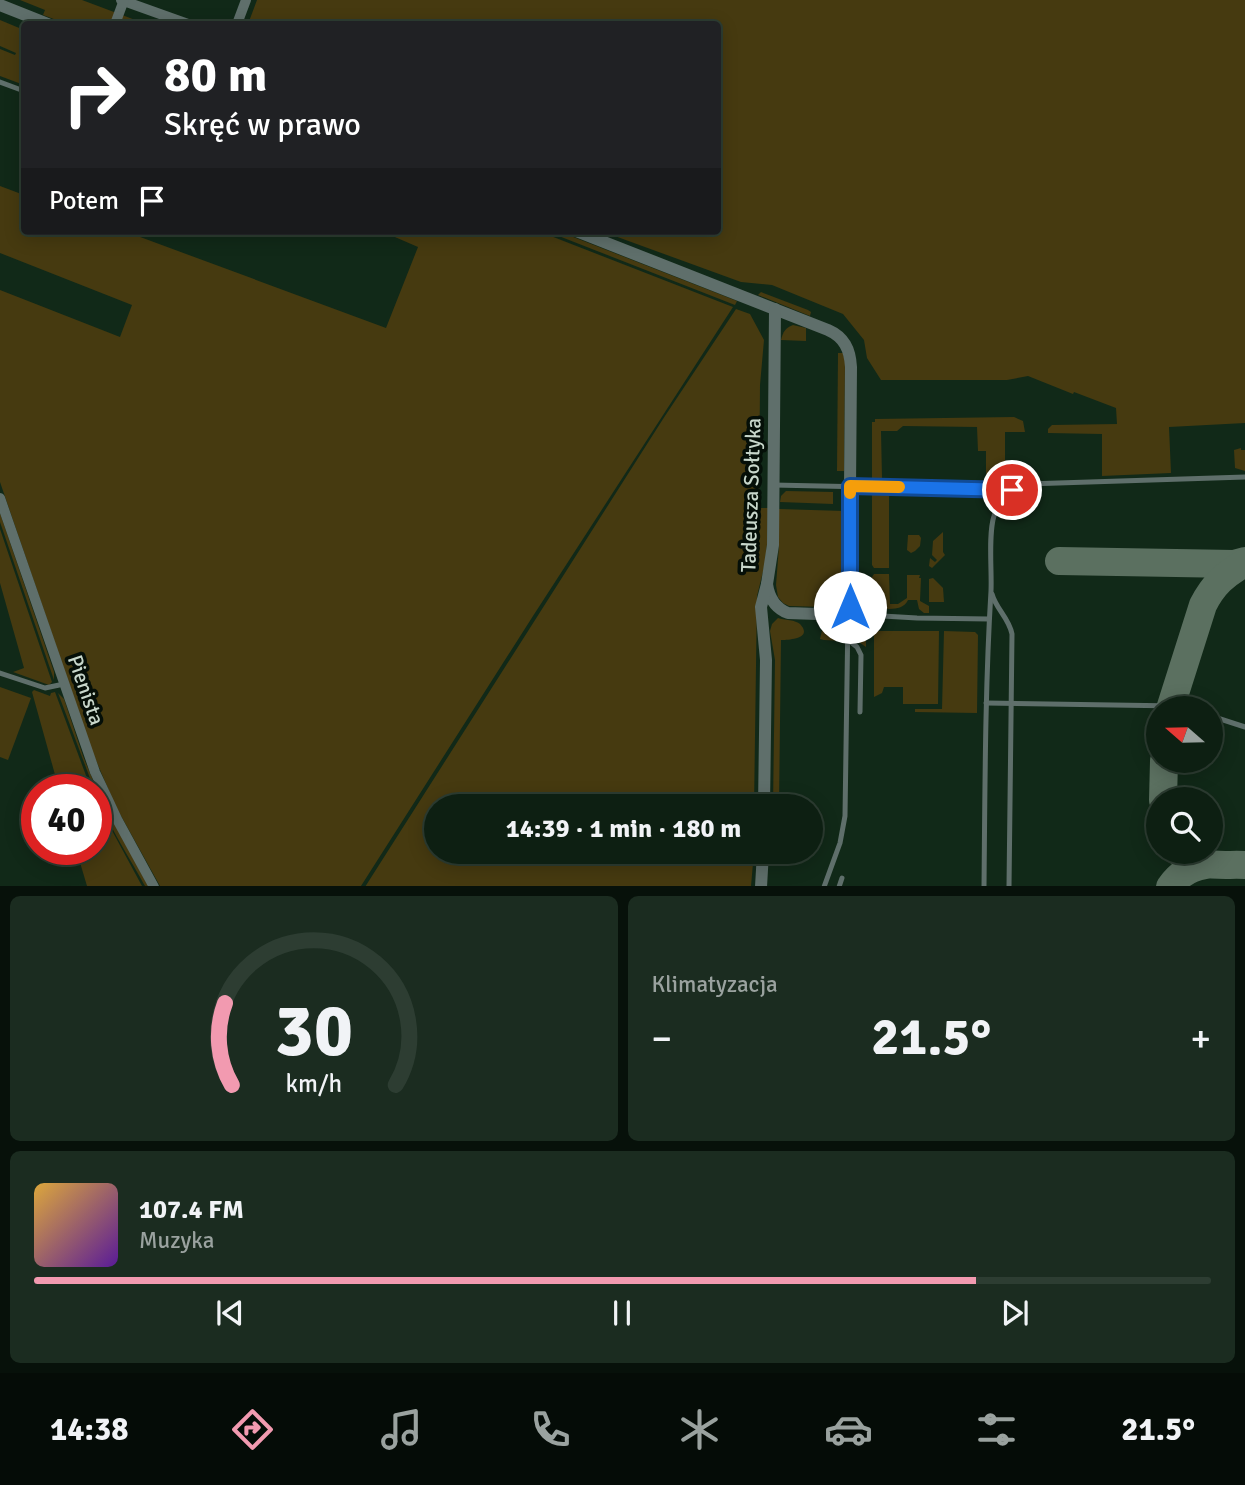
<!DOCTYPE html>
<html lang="pl">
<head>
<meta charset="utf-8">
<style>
	body { margin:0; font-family:Signika,sans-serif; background:#1b2c20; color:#f1f3f6; height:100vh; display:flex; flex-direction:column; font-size:26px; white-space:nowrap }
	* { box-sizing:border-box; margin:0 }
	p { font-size:23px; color:#9aa29f }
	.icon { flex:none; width:38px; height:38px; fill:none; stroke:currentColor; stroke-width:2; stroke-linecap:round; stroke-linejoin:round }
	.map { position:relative; height:886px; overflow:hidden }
	.side { display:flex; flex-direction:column; gap:10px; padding:10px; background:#07110a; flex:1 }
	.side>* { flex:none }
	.guide { position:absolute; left:21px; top:21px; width:700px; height:214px; border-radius:7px; box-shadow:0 4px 18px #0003,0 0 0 2px #2d3d32; background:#202124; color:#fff; overflow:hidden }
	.needle { width:46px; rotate:290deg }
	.fabs { position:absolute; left:1146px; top:696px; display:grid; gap:14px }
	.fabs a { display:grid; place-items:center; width:77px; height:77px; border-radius:50%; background:#0d1f12; box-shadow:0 4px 18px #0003,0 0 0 2px #2d3d32; font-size:35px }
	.speed { position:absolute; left:21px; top:774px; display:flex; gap:14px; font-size:35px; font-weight:700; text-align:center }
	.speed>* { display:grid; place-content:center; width:91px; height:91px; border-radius:50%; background:#0d1f12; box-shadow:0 4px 18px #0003,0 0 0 2px #2d3d32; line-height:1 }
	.speed .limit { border:10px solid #d22; background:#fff; color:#111 }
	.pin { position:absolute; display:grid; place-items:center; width:60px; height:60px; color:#fff; margin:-30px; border:4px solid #fff; border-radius:50%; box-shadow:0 2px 7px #0007 }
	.me { position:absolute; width:77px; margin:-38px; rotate:0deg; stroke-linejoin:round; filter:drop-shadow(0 0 5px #0008) }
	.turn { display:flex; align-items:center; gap:24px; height:147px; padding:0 28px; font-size:32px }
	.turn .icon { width:91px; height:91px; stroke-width:2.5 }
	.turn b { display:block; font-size:49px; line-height:60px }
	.then { display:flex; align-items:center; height:66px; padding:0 28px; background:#0003; gap:14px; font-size:26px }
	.big { font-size:52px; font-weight:700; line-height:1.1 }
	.side .card { flex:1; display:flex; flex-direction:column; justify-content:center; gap:10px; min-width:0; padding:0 24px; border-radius:10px; background:#1b2c20 }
	.side .dial { align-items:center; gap:0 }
	.dial svg { height:182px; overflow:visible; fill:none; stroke:#2d3d32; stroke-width:7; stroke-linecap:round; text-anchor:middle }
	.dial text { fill:#f1f3f6; stroke:none }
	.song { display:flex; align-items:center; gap:21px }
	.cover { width:84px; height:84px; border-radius:10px; background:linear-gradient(135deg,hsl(40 70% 55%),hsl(270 70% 35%)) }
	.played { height:7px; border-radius:4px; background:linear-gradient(90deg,#f29ab0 80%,#2d3d32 80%) }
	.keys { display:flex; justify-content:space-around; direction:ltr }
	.heat { display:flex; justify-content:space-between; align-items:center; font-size:38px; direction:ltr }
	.side .tiles { flex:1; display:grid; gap:10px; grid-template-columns:1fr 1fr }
	.card:last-child { grid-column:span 2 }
	.trip { position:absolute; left:424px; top:794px; width:399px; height:70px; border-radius:35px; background:#0d1f12; box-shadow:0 4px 18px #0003,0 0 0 2px #2d3d32; font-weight:700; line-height:70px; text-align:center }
	.tabs { display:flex; height:112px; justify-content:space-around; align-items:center; background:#050c07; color:#9aa29f }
	.tabs .icon { width:49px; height:49px }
	.tabs .current { color:#f29ab0 }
	.tabs b { font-size:32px; color:#f1f3f6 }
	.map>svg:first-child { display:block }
</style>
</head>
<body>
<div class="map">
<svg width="1245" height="887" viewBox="0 0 1245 887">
	<rect width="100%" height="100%" fill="#112918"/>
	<g fill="#463a10">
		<path d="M20,0h62l64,24h-79l-24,-9 2,-5z"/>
		<path d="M257,0h988v423l-76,4 2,46 -69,3v-42l-54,-1v-4l4,-4 65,-1 -1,-16 -42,-16 -1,2 -45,-18 -21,4h-126l-14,-22 -3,-18 -21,-26 -71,-29 -31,-3 -140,-51h117v-207h-470z"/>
		<path d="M0,20l24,10v55l-24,-9v-27l15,6 1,-2 -16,-7z"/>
		<path d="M0,186l24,9v36h100l262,97 32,-81 -37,-16h157l195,76 -200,309 -172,270h-201l-45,-81 -23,-54 -92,-269v-192l120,47 12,-32 -132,-52z"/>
		<path d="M546,231h12l179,70 -2,4z"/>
		<path d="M761,292l47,18 3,2 -1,4 -52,-21z"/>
		<path d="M736,309l14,5 14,26 -4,45 -1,123h9l-1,36 -2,19 -8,33 -3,211h-318v45h318l-3,34 -386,1 298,-468z"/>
		<path d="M793,325l13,3v13l-25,-1c2,-8 4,-12 12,-15z"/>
		<path d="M838,353h5l2,8 -1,110h-7z"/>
		<path d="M1014,417l9,4 2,11h-20v39l-19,3v-23h-8l-1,-24 -74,-1 -6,5h-16l1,47h-10v-56h3v-3z"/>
		<path d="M1241,448v2h4v21l-10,-3 -1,-18z"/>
		<path d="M786,491l47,1v12l-53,-2 1,-6z"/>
		<path d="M872,491h13l4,3v74h-15l-2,-3z"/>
		<path d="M779,509l65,2 -1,81 -19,11 -1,4 -34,-1 -6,-3 -5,-6 -2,-12 3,-39z"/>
		<path d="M0,513l54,159v8l-54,-158z"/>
		<path d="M0,529l52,153 -3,3 -36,-13 11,-4 -24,-85z"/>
		<path d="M943,532v20l2,3 -13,13 -3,-2 1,-8 5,4 2,-2 -5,-5 1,-14z"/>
		<path d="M908,535h11l2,3 -1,8 -5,5 -4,2 -4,-3z"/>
		<path d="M874,574h15l1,30h8l9,-6v-23h13l-1,3h2l-1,23 9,5v7h-5l-5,-4 -2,-9h-9c-6,13 -24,8 -37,8l1,-31z"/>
		<path d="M933,578l10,10 1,14h-15v-23z"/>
		<path d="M778,618c6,2 18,2 22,6 14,15 -13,16 -19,16l-2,167h-6l2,-147 -5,-29 2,-7z"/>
		<path d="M824,622c14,1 18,4 18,19l-18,-1 -4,-1z"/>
		<path d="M862,622h4v25l-10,-7 -4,-8 3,-7z"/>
		<path d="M878,631h61l-1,73h-35v-17h-19l-2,6 -8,4v-63z"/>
		<path d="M944,631l31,1 3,3 -1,78 -62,-1v-3h27z"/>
		<path d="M0,687l31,11 -23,62 -8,-3z"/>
		<path d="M34,690l16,6 1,-3 4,-1 36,97h-32l-27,-97z"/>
		<path d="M58,693l6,6 19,57 14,34 51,96h-3c-10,-19 -48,-79 -49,-97h-2z"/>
		<path d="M96,801l46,85h-55l-11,-37h20z"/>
	</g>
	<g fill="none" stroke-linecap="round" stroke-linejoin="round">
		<g stroke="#5b7060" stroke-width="28">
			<path d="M1059,561l175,3 11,-3"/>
			<path d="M1170,709l33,-104c10,-20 22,-31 42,-42"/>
			<path d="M1163,800l1,-39"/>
			<path d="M1179,852c18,17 43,12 66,13"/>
			<path d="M1170,887c9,-13 20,-20 35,-22"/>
		</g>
		<g stroke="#5f6f6b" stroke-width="5">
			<path d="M0,82l24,9"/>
			<path d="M773,485l239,5"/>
			<path d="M992,594c4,15 17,24 20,40l-3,253"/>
			<path d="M847,639l10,8 4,8 -1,57"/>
			<path d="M0,673l45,15 19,-4"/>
			<path d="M986,703l192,3 12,3"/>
			<path d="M1211,716l34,11"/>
			<path d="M824,887l16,-44 5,-27 3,-202 69,4 72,1"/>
			<path d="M839,887l3,-9"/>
			<path d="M984,887c1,-99 1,-198 7,-296 1,-21 -3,-56 3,-75 4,-15 18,-29 33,-32l218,-7"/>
		</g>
		<g stroke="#5f6f6b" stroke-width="10">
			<path d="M121,0l67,24"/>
			<path d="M115,24l9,-24"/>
			<path d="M237,24l9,-24"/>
			<path d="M0,498l95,274 23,49 36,66"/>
		</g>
		<g stroke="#5f6f6b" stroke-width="12">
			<path d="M0,5l48,19"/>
			<path d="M576,231l252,99c16,7 22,19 23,37l-2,244 -3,4 -58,-2c-13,-5 -19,-15 -21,-29"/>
			<path d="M764,807l2,-147 -5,-53 6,-23 6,-39 2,-236"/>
			<path d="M761,887l2,-35"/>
		</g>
	</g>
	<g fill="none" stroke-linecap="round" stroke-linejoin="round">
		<g stroke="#114b97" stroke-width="18">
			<path id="route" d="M850,607v-121l162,4"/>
		</g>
		<use href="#route" stroke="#1a73e8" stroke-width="12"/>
		<path stroke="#f59e0b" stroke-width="12" d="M850,493v-7l49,1"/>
	</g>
	<g text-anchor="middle" stroke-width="7" stroke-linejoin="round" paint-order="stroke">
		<g font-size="21" fill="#c8d7cb" stroke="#050f08">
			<text transform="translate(751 495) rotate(-88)" y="7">Tadeusza Sołtyka</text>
			<text transform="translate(86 690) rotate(71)" y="7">Pienista</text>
		</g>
	</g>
</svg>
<div class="fabs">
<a><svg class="needle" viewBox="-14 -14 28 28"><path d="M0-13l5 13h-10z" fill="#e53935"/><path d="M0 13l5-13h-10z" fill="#9aa29f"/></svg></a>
<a><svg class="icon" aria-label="search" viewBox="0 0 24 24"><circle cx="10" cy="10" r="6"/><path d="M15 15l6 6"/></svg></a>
</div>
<div class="speed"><div class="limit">40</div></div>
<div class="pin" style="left:1012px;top:490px;background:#d93025"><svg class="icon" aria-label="arrive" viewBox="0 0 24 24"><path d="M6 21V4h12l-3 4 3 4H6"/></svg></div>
<svg class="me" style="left:850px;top:607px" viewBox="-20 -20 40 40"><circle r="19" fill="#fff"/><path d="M0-13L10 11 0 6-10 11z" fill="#1a73e8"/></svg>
<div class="trip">14:39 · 1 min · 180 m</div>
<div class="guide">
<div class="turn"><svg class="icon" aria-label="right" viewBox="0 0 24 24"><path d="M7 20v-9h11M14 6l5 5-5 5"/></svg><div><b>80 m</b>Skręć w prawo</div></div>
<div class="then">Potem<svg class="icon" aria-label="arrive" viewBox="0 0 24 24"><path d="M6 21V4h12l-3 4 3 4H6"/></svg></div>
</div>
</div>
<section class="side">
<div class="tiles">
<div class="card dial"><svg viewBox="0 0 100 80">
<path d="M14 69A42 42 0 1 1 86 69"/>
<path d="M14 69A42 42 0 0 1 11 33" stroke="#f29ab0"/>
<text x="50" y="56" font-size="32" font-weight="700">30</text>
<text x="50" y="72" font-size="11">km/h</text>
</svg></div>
<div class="card"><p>Klimatyzacja</p>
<div class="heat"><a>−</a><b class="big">21.5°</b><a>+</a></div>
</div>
<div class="card">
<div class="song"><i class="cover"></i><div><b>107.4 FM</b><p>Muzyka</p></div></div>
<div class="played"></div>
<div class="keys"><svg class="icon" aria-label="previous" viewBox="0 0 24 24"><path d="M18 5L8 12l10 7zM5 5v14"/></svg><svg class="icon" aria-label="pause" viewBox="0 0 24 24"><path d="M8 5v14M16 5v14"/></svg><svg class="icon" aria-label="next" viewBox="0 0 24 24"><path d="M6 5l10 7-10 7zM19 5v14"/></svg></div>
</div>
</div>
</section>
<nav class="tabs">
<b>14:38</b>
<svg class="icon current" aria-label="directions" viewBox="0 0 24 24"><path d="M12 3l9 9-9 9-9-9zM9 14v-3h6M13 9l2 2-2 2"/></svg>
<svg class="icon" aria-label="music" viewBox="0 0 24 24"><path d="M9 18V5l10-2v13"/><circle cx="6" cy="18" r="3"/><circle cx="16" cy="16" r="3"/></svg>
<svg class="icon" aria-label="phone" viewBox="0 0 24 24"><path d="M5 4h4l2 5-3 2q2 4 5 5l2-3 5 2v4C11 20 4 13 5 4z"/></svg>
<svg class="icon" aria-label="climate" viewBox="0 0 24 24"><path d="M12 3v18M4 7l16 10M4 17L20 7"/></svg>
<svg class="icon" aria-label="car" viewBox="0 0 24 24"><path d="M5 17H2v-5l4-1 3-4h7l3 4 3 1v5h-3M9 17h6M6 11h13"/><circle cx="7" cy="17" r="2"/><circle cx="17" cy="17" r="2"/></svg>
<svg class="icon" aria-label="filters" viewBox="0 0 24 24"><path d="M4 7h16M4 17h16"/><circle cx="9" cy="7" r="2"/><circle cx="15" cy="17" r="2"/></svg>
<b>21.5°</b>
</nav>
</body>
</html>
